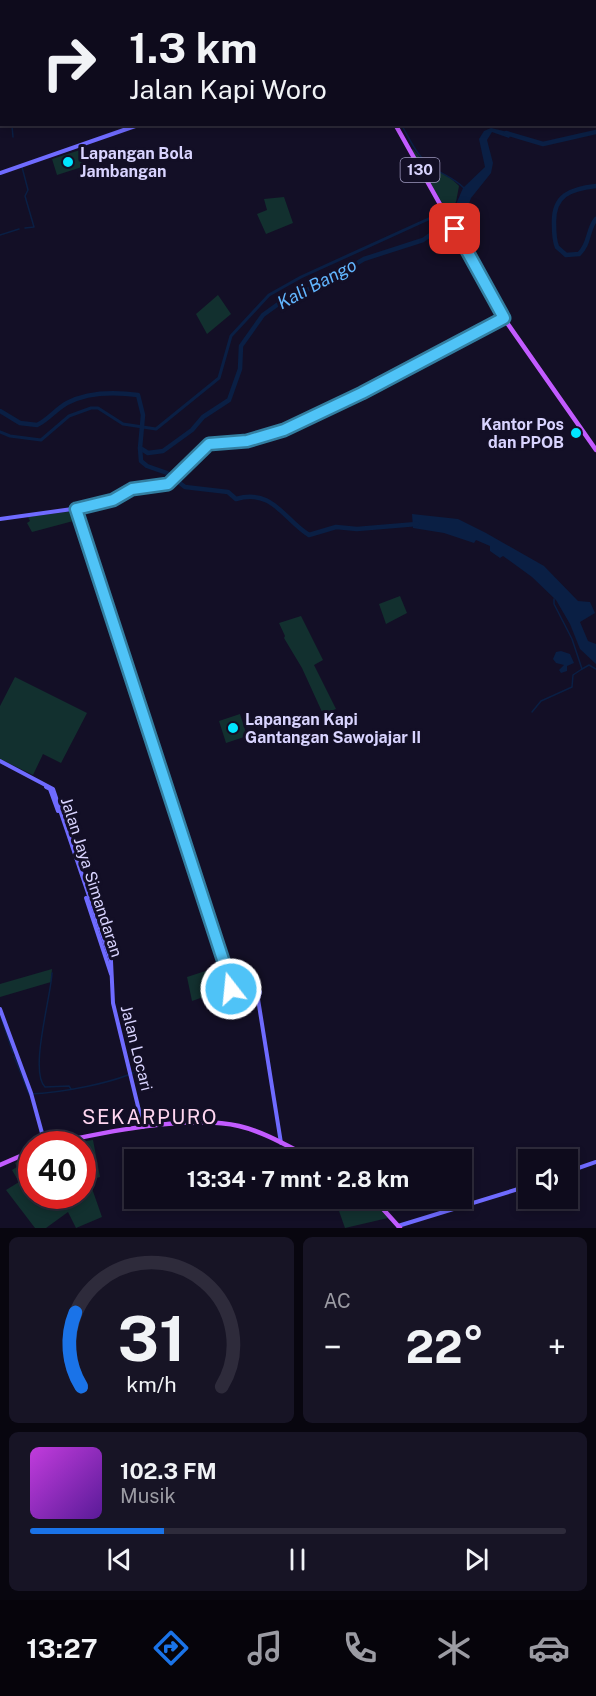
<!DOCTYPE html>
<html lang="id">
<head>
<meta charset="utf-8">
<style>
	body { margin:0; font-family:"Public Sans",sans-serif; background:#171425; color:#f1f3f6; height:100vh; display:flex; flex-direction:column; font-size:22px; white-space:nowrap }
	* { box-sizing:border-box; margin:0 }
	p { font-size:20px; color:#9b9ba3 }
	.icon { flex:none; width:33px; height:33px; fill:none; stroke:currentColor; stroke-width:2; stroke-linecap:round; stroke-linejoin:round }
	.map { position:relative; height:1228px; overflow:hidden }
	.drawer { display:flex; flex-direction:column; gap:9px; padding:9px; background:#08060f; flex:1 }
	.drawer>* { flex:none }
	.top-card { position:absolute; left:0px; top:0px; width:597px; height:126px; box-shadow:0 3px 9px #0003,0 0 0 2px #2e2b3b; background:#0e0b1c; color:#f1f3f6; overflow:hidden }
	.fabs { position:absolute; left:518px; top:1149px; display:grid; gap:12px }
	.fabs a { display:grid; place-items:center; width:60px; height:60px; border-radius:0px; background:#0e0b1c; box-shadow:0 3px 9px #0003,0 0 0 2px #2e2b3b; font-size:30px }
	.speed { position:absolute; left:18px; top:1131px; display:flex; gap:12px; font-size:30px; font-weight:700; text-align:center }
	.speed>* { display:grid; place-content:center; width:78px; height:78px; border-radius:50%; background:#0e0b1c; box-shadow:0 3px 9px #0003,0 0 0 2px #2e2b3b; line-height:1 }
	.speed .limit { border:9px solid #d22; background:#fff; color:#111 }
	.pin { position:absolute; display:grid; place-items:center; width:51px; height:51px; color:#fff; margin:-26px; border-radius:12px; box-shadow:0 3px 9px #0006 }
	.me { position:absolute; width:66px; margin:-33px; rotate:344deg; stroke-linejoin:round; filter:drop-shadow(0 0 4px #0008) }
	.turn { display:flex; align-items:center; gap:21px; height:126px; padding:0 30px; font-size:27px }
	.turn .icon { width:78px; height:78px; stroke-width:2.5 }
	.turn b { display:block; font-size:42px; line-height:51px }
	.big { font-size:45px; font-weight:700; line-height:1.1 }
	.drawer .card { flex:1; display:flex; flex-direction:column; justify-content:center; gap:9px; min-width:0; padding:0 21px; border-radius:9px; background:#171425 }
	.drawer .dial { align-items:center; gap:0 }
	.dial svg { height:156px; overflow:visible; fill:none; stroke:#2e2b3b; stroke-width:7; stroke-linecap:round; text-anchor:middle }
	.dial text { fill:#f1f3f6; stroke:none }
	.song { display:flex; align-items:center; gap:18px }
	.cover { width:72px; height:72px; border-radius:9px; background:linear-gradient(135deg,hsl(290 70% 55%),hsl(270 70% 35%)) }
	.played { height:6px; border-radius:3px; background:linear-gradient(90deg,#1a73e8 25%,#2e2b3b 25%) }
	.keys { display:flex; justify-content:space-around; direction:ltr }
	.heat { display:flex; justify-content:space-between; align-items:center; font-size:33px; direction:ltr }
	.drawer .tiles { flex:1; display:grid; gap:9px; grid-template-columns:1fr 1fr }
	.card:last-child { grid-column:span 2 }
	.trip { position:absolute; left:124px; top:1149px; width:348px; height:60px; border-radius:0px; background:#0e0b1c; box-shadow:0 3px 9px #0003,0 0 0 2px #2e2b3b; font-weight:700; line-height:60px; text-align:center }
	.tab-bar { display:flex; height:96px; justify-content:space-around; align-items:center; background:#06040b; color:#9b9ba3 }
	.tab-bar .icon { width:42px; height:42px }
	.tab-bar .selected { color:#1a73e8 }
	.tab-bar b { font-size:27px; color:#f1f3f6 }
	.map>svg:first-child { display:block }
</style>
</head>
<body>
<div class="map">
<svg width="596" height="1228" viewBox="0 0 596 1228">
	<rect width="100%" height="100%" fill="#130f26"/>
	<g fill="#12302f">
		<path d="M413,149c17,23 30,20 46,37l-3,16 -8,11 -37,-63z"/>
		<path d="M80,150l5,16 -28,9 -5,-16z"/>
		<path d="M284,197l9,26 -27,11 -9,-20 10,-4 -3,-11z"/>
		<path d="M218,295l13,19 -24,20 -11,-20z"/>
		<path d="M73,511l4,9 -45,12 -5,-9 3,-2 -2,-4z"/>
		<path d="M400,596l7,17 -21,11 -7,-20z"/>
		<path d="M301,616l22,44 -9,5 22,44 -13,5 -21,-46 -18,-30 1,-2 -6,-13z"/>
		<path d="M15,677l72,36 -26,50 -18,-9 -10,21 -33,-16v-53z"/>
		<path d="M240,714l7,22 -21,7 -7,-22z"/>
		<path d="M224,965l5,23 -37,13 -5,-24z"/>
		<path d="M52,969l-1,13 -51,15v-13z"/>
		<path d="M93,1140l7,37 -11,3 13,37 -26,11 -8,-16 -22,16h-11l-29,-38 13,-8 -7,-12 5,-3 -2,-4 16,-8 1,41h50v-52h-16z"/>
		<path d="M370,1199l18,19 -43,10 -6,-17z"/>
	</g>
	<g fill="#0a1f44">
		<path d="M491,128l21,5 -3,5 -17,-6 -5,8 6,23 -2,10 -20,25 -6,17 -23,20 -5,-9 17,-17 9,-21 22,-21 -6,-28 5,-8z"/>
		<path d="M412,514l46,5 28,14 58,33 34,35 12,1 5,11 -15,9 8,19 8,3v20l-16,-15 -10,-25 -14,-24 -24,-23 -29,-21 -3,2 -10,-7v-5l-14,-6 -2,3 -30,-10 -31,-5z"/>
		<path d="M561,651l9,3 4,9 -7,3v5l-6,2 -2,-3 5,-5 -8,-2 -3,-4 3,-7z"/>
	</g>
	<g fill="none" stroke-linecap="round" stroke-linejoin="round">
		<g stroke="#0a1f44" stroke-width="1.5">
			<path d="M7,0v2"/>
			<path d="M90,0l1,2"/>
			<path d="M343,0l1,2"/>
			<path d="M0,36l2,-5"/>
			<path d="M401,124c8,14 15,30 27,40 12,10 25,13 36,24"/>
			<path d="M12,126l1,11"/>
			<path d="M22,167l6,23 -3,6 9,31 -9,1"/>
			<path d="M0,235l19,-6"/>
			<path d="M582,669l7,-4 7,4"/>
			<path d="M532,712l9,-11 31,-14 1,-12 9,-6 -10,-30 -18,-35v-5"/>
			<path d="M52,973c-1,24 -23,98 -7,114l24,-1 2,3"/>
			<path d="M1,1017l12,36"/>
			<path d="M14,1056l15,38c31,-1 88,-11 114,-26"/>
		</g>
		<path stroke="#0a1f44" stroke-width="3" d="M0,432l10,4 31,4 28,-24 22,-8h7l25,16 33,5 63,-51 12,-42 38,-41 32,-18 134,-61h6l2,6"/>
		<g stroke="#0a1f44" stroke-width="4.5">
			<path d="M506,133l37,11 53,-12"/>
			<path d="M596,186c-26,3 -43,9 -42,38 0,8 0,16 3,23l9,8 13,-1c11,-10 8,-24 17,-35"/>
			<path d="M0,411l20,12 17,2c11,-5 19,-16 30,-22 21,-11 48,-11 71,-8l5,20 -3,33 8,5 15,-2 29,-21 11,-13 26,-17 11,-31 1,-23 22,-31 18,-13 21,-11 17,-5 45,-27 59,-19 20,-14"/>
			<path d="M140,448l1,13 6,5 20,7 18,14 43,5 8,7c37,-11 48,21 73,36l27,-8 21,2 60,-5"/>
		</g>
		<g stroke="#6f6bff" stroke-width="4">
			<path d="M0,173l141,-49"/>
			<path d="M76,509l151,460 4,20 23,-4 6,7 -2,7 23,144"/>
			<path d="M0,519l94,-13 19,-6 19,-11 36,-5 44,-41 41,-3 31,-10 78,-37 142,-75"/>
			<path d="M0,761l53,28 58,172 2,42 30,124"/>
			<path d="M46,787l4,2 8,22"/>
			<path d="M86,898l25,76"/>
			<path d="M0,1009l31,84 14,51"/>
			<path d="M567,1172l29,-10"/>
			<path d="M398,1226l130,-40"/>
		</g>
		<g stroke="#c25bff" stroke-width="4.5">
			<path d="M334,0v2"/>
			<path d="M395,124l110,196 91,130"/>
			<path d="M51,1144c49,-11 139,-30 188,-18 26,6 52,22 76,34"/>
			<path d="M0,1165l32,-14"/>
			<path d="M373,1198l27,30"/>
		</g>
	</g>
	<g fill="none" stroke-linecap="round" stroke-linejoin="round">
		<g stroke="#337fa1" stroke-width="15">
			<path id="route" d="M231,989l-5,-20 -150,-460 37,-9 19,-11 36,-5 41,-40 38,-3 37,-11 78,-37 142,-75 -49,-89"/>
		</g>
		<use href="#route" stroke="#4fc3f7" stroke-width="10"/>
	</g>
	<g fill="#00e5ff" stroke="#130f26" stroke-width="2">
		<circle cx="68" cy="162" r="6"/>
		<circle cx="576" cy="433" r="6"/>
		<circle cx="233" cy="728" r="6"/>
	</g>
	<g text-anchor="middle" stroke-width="6" stroke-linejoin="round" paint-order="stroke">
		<rect fill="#130f26" stroke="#9e99be" stroke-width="1.5" x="400.5" y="158" width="39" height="24" rx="4.5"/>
		<g font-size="15" font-weight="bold" fill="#d9d4ff">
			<text x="420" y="175">130</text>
		</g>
		<g font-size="16" font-weight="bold" fill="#d9d4ff" stroke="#130f26" text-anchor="start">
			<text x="80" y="159">Lapangan Bola<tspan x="80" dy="18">Jambangan</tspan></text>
			<text x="564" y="430" text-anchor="end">Kantor Pos<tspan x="564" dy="18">dan PPOB</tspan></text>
			<text x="245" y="725">Lapangan Kapi<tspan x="245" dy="18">Gantangan Sawojajar II</tspan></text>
		</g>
		<g font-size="16" fill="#d9d4ff" stroke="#130f26">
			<text transform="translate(92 877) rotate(72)" y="6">Jalan Jaya Simandaran</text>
			<text transform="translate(137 1048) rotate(76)" y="6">Jalan Locari</text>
		</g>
		<g font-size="18" font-style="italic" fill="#62b6ff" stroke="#130f26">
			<text transform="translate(317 284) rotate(-28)" y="6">Kali Bango</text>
		</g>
		<g font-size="20" letter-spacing="1.5" fill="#ffd6f0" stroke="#130f26">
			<text x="150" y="1124">SEKARPURO</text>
		</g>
	</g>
</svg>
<div class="fabs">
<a><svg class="icon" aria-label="sound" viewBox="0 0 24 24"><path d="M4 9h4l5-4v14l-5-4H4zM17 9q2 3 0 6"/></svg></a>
</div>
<div class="speed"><div class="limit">40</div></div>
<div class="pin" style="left:455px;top:229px;background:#d93025"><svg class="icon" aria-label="arrive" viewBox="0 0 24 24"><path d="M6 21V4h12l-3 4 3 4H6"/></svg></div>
<svg class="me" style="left:231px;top:989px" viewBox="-20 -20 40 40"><circle r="17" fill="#4fc3f7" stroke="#fff" stroke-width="3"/><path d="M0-11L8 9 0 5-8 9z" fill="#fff"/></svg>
<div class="trip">13:34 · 7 mnt · 2.8 km</div>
<div class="top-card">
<div class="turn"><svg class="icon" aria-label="right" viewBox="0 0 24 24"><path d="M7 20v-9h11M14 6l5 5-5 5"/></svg><div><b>1.3 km</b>Jalan Kapi Woro</div></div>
</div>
</div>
<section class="drawer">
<div class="tiles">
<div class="card dial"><svg viewBox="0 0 100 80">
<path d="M14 69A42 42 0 1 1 86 69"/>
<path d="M14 69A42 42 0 0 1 11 31" stroke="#1a73e8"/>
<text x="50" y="56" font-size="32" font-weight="700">31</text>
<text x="50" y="72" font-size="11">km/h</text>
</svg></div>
<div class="card"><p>AC</p>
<div class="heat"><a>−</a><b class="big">22°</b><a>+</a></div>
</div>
<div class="card">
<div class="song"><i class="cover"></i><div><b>102.3 FM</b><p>Musik</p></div></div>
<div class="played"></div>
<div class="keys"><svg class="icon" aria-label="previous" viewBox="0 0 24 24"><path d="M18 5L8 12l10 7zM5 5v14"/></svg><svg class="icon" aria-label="pause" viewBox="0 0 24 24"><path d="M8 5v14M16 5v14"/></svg><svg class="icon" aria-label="next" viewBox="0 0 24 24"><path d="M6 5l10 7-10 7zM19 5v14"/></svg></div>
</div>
</div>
</section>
<nav class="tab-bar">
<b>13:27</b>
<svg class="icon selected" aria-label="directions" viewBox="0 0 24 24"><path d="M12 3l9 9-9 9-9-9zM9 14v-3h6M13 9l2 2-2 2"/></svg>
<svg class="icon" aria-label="music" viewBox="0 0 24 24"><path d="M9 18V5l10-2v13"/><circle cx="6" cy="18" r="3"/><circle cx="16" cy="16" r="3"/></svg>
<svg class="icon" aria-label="phone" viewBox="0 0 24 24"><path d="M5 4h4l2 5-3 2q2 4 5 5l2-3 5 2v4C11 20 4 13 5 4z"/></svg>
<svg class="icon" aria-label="climate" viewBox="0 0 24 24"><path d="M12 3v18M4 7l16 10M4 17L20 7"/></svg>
<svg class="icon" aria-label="car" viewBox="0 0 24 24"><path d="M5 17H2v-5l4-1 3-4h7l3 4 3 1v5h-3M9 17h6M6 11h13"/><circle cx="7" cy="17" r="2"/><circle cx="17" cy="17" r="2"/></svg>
</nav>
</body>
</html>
